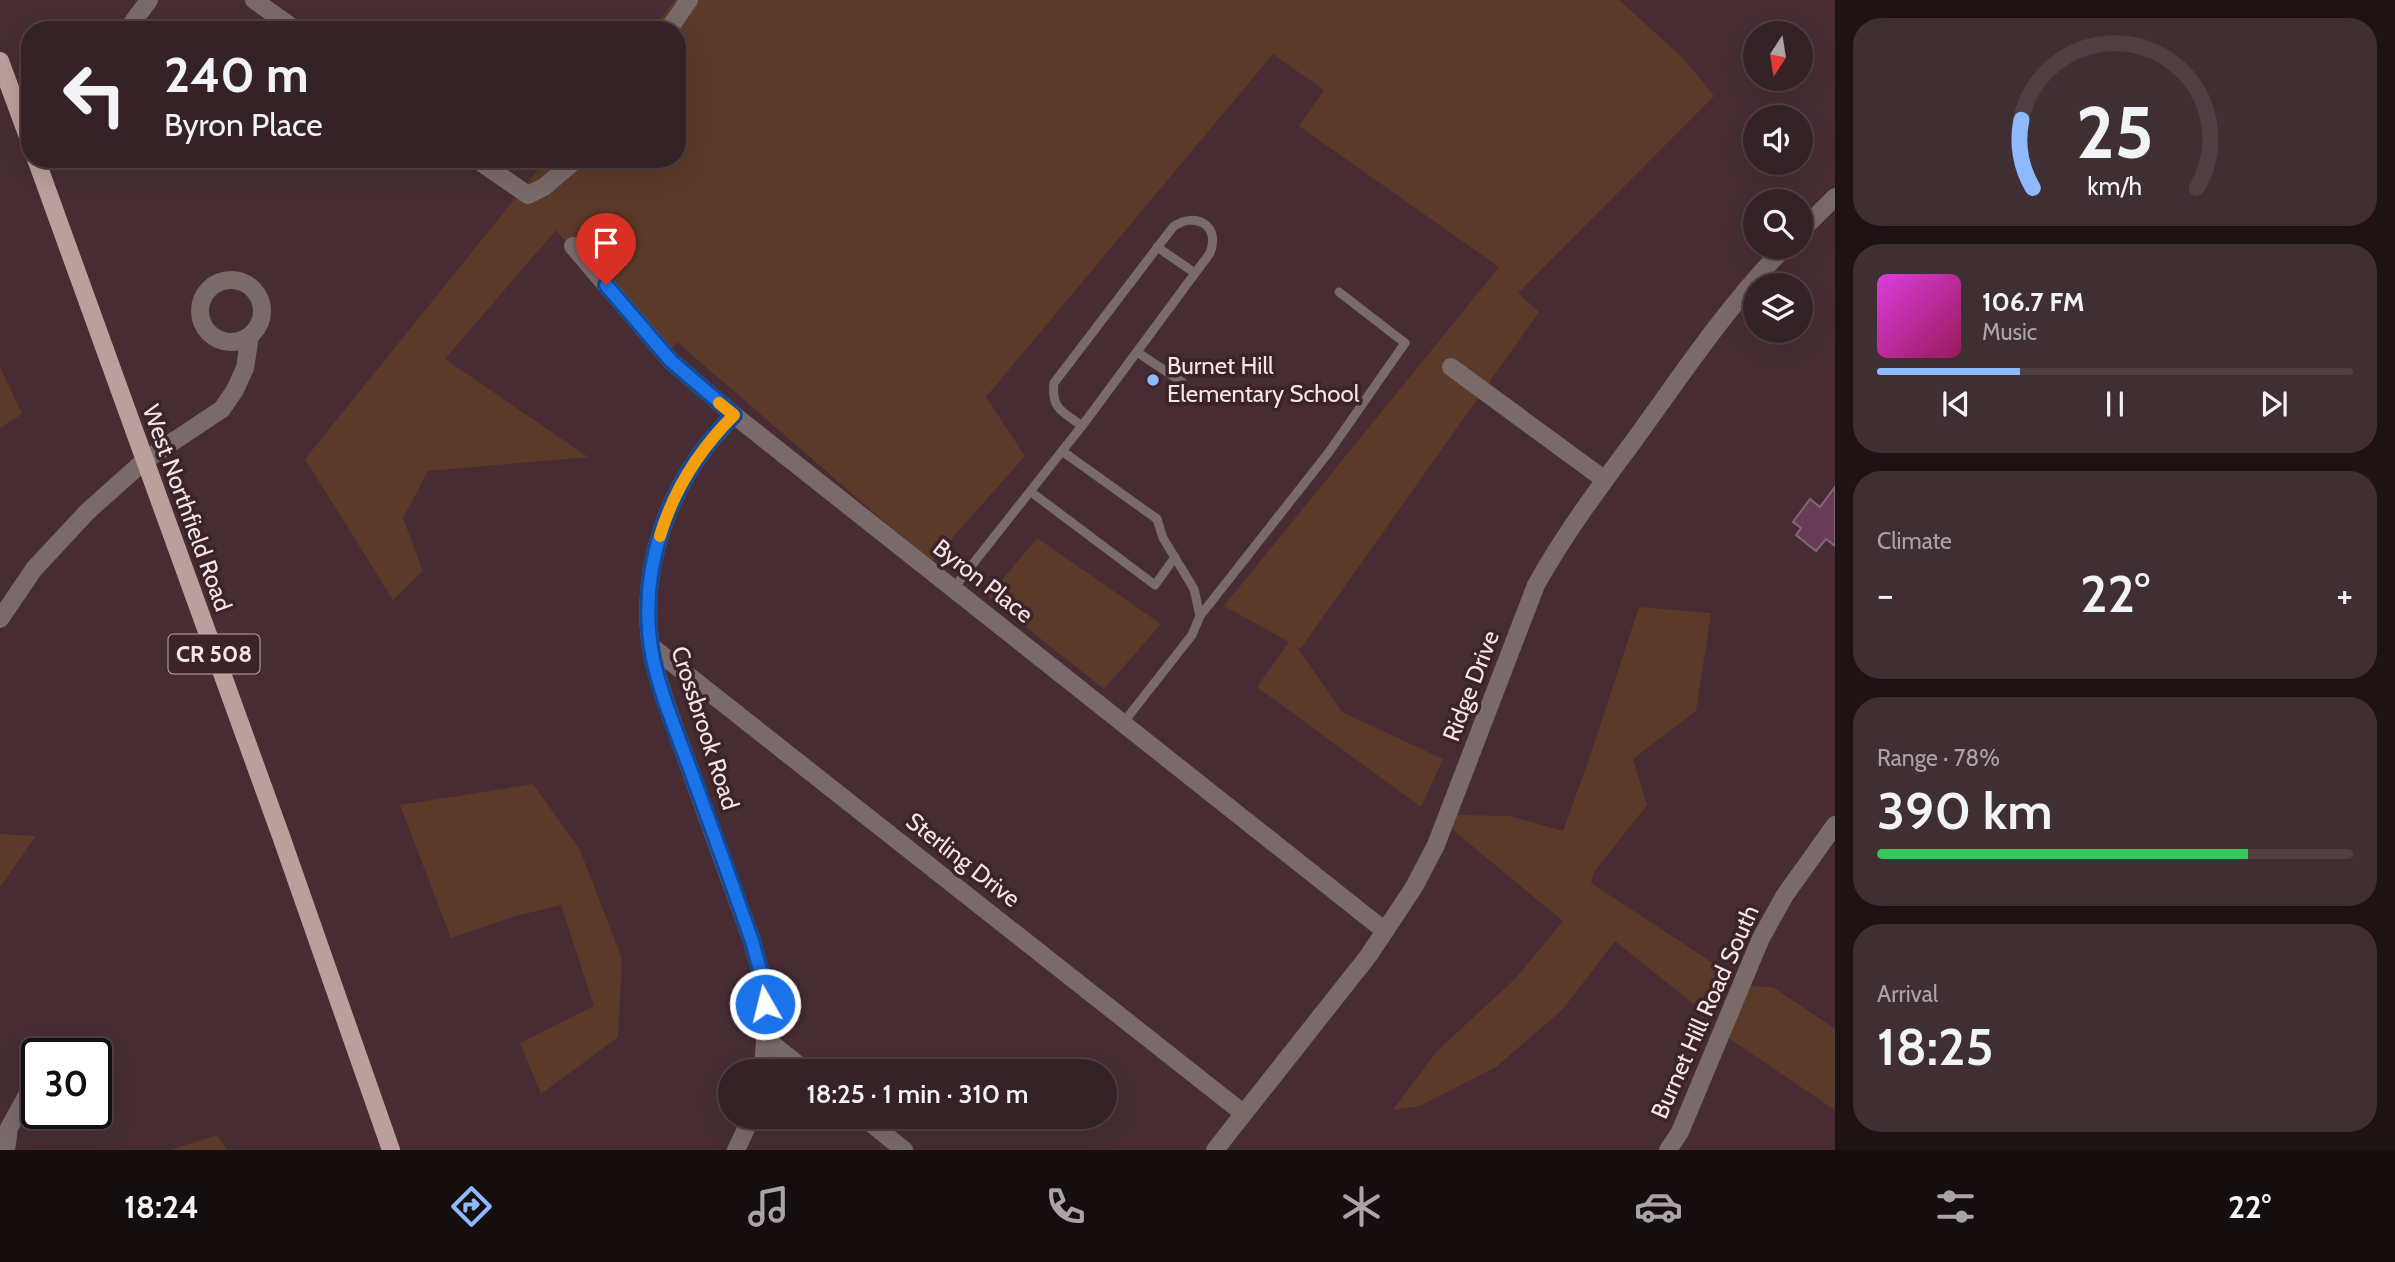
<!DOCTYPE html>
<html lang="en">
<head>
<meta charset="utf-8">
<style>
	body { margin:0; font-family:Cabin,sans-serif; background:#402f32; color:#f1f3f6; height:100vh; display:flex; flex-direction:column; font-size:26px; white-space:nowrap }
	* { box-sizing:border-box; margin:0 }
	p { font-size:23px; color:#aaa4a7 }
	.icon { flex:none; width:38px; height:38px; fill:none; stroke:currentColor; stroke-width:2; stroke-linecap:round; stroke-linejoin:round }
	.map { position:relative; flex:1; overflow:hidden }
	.side { display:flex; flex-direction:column; gap:18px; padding:18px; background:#1d1315; width:560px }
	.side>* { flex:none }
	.hud { position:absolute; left:21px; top:21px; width:665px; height:147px; border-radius:28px; box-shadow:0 7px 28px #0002,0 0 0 2px #4f3f43; background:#352226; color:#f1f3f6; overflow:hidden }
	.needle { width:46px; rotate:192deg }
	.controls { position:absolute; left:1743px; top:21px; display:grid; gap:14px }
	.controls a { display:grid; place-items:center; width:70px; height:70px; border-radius:50%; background:#352226; box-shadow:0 7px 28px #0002,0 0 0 2px #4f3f43; font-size:35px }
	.speed { position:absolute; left:21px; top:1038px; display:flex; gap:14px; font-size:35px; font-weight:700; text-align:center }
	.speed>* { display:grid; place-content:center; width:91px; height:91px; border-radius:50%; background:#352226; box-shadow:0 7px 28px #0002,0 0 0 2px #4f3f43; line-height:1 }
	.speed .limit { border:4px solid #111; border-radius:10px; background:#fff; color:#111 }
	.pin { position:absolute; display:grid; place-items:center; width:60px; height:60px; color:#fff; margin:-72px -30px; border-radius:50% 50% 50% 0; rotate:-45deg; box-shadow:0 0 7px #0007 }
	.pin .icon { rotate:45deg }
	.me { position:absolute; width:77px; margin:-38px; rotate:352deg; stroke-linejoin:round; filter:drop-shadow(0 0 5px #0008) }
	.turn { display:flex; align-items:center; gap:24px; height:147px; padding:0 28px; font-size:32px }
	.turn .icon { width:91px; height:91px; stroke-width:2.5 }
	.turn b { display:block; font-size:49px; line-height:60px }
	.big { font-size:52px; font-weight:600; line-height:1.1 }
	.side .tile { flex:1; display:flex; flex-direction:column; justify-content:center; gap:10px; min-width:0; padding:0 24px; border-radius:28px; background:#402f32 }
	.side .dial { align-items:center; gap:0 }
	.dial svg { height:182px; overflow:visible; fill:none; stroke:#4f3f43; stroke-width:7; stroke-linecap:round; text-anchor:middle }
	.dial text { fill:#f1f3f6; stroke:none }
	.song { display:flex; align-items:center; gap:21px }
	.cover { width:84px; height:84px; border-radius:10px; background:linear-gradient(135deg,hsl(300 70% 55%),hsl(330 70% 35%)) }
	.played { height:7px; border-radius:4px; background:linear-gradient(90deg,#8eb9fc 30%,#4f3f43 30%) }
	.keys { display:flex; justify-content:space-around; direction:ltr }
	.heat { display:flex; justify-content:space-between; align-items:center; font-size:38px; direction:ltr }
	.charge { height:10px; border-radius:5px; background:linear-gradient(90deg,#34c759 78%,#4f3f43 0) }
	.trip { position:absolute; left:718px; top:1059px; width:399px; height:70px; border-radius:35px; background:#352226; box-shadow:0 7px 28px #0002,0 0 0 2px #4f3f43; font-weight:600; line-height:70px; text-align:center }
	.dock { display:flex; height:112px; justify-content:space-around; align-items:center; background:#150e0f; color:#aaa4a7 }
	.dock .icon { width:49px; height:49px }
	.dock .current { color:#8eb9fc }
	.dock b { font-size:32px; color:#f1f3f6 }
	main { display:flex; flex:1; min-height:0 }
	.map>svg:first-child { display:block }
</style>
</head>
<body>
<main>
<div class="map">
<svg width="1835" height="1150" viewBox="0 0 1835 1150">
	<rect width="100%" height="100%" fill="#472d33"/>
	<g fill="#5b3a2a">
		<path d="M675,0h944l65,59 30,37 -196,197 21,19 -238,336 -4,-1 45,65 101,47 -22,48 -164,-120 32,-45 -65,-36 275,-339 -200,-141 25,-36 -51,-36 -287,343 39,59 -94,106 -254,-220 -17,20 -104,-132 -111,129 143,98 -160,14 -25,47 20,53 -30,29 -88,-141 242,-300h130v-129h-26z"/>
		<path d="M0,367l22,47 -22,14z"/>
		<path d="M1037,538l124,86 -57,65 -116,-92z"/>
		<path d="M1639,607l72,6 -15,98 -63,48 14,46 -53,67 -3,11 128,84 -19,42 -85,-68 -52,68 -67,58 -76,39 -27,4 44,-59 79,-73 47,-57 -110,-91 1,-15 56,1 53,15 25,-69z"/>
		<path d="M533,784l47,66 42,109 -4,78 -77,57 -21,-51 74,-37 -33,-101 -49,12 -61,21 -51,-133z"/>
		<path d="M0,834l36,2 -36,51z"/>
		<path d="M1747,986l26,1 62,42v81l-111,-75z"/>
		<path d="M217,1135l10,15h-56z"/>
	</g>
	<path fill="#683b56" stroke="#816775" stroke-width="2" d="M1835,487v59l-9,-7 -10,12 -20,-16 5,-7 -8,-6 17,-23 10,8z"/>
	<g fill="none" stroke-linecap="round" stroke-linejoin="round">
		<g stroke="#796b6a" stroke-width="9">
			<path d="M1157,247l38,26"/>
			<path d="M1137,352l45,30"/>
			<path d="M1062,451l20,-25 128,-173c11,-28 -15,-42 -37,-26l-119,156c-3,26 9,29 28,43"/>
			<path d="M1031,492l124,93 20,-28"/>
			<path d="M953,589l109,-138 95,68 6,19 31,51 6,27 -8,19 -69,88"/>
			<path d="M1200,616l129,-164 76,-109 -66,-51"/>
		</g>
		<g stroke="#796b6a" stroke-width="18">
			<path d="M254,0l42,30"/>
			<path d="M127,30l22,-30"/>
			<path d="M668,30l21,-30"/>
			<path d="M476,159l52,36 16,-8 33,-28"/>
			<path d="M1801,231l34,-34"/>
			<path d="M573,246l98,115 63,54 651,516"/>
			<circle cx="231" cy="311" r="31"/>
			<path d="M1451,367l154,113"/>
			<path d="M734,415c-64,63 -99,154 -81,244 9,40 26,78 39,116 20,55 40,111 60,166l12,43 2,39 -3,48"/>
			<path d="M0,619l34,-50 53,-57 57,-51 78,-52 13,-19 10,-22 5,-32"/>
			<path d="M652,647l591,466"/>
			<path d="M765,1038l41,33"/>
			<path d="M862,1116l42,34"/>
			<path d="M6,1150l3,-22 28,-51"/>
			<path d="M736,1150l16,-34"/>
			<path d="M1215,1150l154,-195 45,-68 22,-42 100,-260c30,-54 68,-104 105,-154 45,-63 90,-129 144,-184"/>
			<path d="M1668,1150l12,-18 81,-194 24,-43 50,-70"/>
		</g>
		<g stroke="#bb9f9c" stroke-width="18">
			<path d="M0,61l30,81"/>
			<path d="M36,159l246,680 109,311"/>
		</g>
	</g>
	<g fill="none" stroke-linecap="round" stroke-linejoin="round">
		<g stroke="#114b97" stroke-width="18">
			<path id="route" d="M606,285l65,76 63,54c-64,63 -99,154 -81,244 9,41 27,81 41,121 20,54 39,107 58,161l12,43 1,20"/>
		</g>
		<use href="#route" stroke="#1a73e8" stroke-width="12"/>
		<path stroke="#f59e0b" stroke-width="12" d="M660,536c14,-47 39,-86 74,-121l-15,-12"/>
	</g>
	<circle fill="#8eb9fc" stroke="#3c2329" stroke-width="2.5" cx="1153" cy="380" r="7"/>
	<g text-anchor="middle" stroke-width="7" stroke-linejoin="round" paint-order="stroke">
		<rect fill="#3c2329" stroke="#beabaf" stroke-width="2" x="168.5" y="634.5" width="91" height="39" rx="5"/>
		<g font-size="23" font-weight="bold" fill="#f6e5e8">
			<text x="214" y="662">CR 508</text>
		</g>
		<g font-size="24" fill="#f6e5e8" stroke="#3c2329" text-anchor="start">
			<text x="1167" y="374">Burnet Hill<tspan x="1167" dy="28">Elementary School</tspan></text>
		</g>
		<g font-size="24" fill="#f6e5e8" stroke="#3c2329">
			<text transform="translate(187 508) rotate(70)" y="8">West Northfield Road</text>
			<text transform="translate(983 581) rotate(38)" y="8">Byron Place</text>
			<text transform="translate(1471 686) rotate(-69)" y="8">Ridge Drive</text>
			<text transform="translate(705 728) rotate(72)" y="8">Crossbrook Road</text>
			<text transform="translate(963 860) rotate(38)" y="8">Sterling Drive</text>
			<text transform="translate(1705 1012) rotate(-66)" y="8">Burnet Hill Road South</text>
		</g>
	</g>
</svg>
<div class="controls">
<a><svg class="needle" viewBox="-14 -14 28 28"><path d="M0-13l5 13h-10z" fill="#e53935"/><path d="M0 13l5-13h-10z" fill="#aaa4a7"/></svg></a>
<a><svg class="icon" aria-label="sound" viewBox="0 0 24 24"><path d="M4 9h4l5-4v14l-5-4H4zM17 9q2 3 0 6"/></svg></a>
<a><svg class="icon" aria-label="search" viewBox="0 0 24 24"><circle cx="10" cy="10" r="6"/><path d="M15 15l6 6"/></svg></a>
<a><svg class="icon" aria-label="layers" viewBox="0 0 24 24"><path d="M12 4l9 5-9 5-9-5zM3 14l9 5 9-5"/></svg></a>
</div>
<div class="speed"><div class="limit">30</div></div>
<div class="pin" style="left:606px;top:285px;background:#d93025"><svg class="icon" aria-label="arrive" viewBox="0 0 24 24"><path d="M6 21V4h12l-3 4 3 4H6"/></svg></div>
<svg class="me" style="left:765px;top:1004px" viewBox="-20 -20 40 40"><circle r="17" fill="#1a73e8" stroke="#fff" stroke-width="3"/><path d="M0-11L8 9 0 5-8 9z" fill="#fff"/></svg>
<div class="trip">18:25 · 1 min · 310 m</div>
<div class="hud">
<div class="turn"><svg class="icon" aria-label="left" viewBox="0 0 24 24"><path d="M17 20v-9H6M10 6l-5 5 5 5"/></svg><div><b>240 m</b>Byron Place</div></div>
</div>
</div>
<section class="side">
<div class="tile dial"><svg viewBox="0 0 100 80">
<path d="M14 69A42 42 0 1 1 86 69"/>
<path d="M14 69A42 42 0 0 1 9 39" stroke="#8eb9fc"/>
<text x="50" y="56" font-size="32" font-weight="700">25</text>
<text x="50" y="72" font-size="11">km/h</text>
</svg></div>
<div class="tile">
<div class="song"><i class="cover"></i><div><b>106.7 FM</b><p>Music</p></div></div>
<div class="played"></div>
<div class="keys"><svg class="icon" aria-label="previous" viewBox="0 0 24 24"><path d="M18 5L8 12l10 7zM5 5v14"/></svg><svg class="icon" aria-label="pause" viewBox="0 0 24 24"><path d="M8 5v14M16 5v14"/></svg><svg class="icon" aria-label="next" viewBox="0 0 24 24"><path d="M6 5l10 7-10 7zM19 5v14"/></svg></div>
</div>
<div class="tile"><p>Climate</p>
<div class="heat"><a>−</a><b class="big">22°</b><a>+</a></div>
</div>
<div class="tile"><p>Range · 78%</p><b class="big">390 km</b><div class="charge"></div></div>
<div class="tile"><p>Arrival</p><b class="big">18:25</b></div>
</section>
</main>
<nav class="dock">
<b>18:24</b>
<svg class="icon current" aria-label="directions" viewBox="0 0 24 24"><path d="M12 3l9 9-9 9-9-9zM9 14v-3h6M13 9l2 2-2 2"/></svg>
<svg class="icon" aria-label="music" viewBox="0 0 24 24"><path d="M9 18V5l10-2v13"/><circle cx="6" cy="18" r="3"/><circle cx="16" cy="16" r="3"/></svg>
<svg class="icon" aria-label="phone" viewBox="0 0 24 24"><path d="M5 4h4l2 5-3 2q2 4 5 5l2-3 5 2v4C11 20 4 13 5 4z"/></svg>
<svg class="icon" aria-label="climate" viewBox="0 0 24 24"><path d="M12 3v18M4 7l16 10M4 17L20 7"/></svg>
<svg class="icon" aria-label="car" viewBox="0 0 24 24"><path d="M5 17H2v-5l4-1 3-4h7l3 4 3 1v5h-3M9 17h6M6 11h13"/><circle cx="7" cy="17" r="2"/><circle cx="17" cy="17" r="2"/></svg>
<svg class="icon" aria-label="filters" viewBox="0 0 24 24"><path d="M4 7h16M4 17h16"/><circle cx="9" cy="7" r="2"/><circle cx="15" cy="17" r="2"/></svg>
<b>22°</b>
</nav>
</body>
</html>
